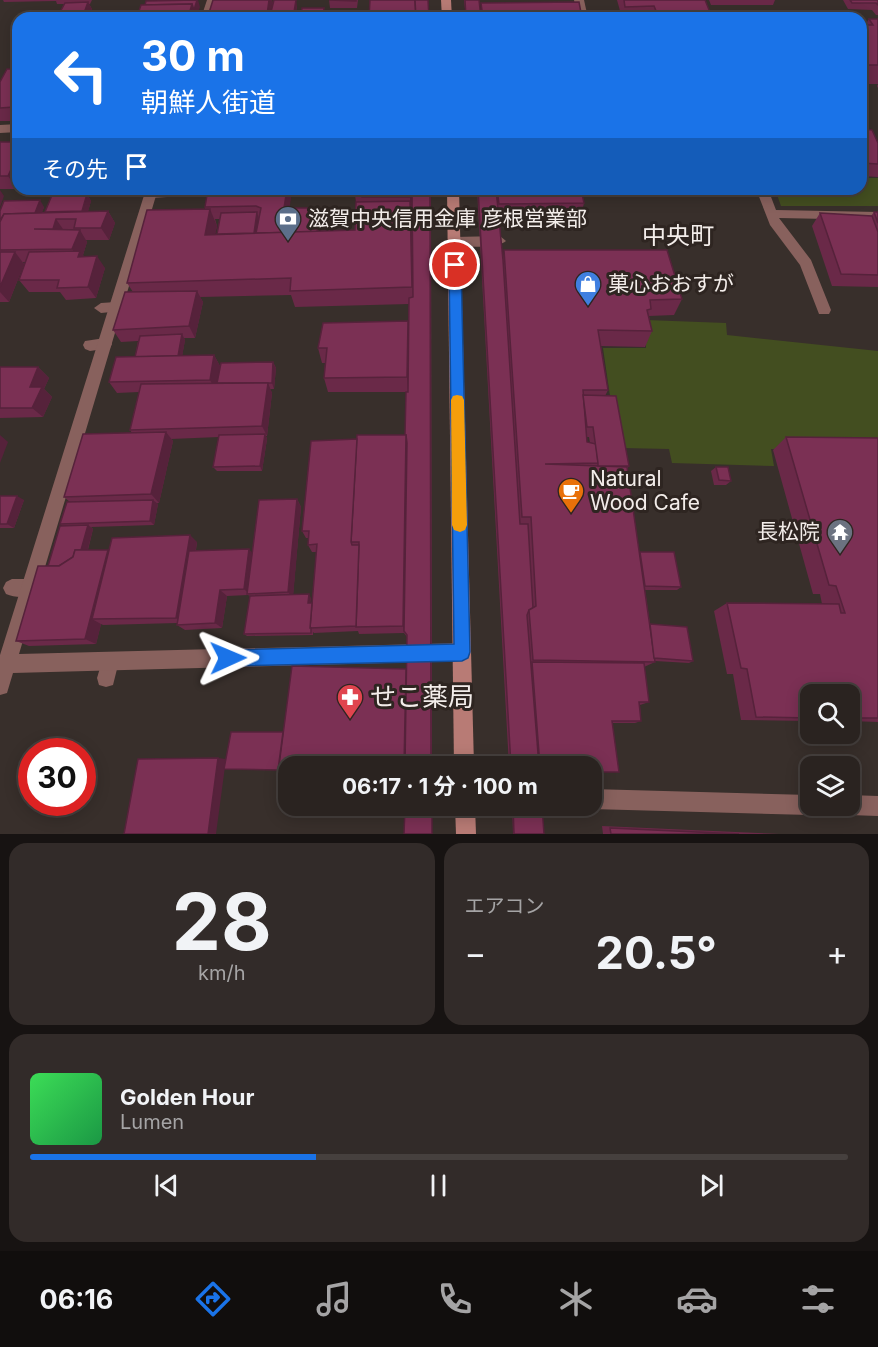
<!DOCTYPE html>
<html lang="ja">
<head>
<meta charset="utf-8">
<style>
	body { margin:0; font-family:Inter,"Noto Sans JP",sans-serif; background:#322b29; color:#f1f3f6; height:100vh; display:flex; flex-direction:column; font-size:22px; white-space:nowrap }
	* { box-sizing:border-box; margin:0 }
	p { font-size:20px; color:#a5a4a5 }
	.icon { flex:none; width:33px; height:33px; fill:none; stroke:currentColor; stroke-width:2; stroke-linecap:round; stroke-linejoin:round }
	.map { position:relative; height:834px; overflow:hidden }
	.panel { display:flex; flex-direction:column; gap:9px; padding:9px; background:#171312; flex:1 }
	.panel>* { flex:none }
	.hud { position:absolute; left:12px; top:12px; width:855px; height:183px; border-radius:18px; box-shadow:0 3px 15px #0003,0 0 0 2px #46403e; background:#1a73e8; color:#fff; overflow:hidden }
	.tools { position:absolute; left:800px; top:684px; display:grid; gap:12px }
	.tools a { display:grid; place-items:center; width:60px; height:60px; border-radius:12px; background:#2a2320; box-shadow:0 3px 15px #0003,0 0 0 2px #46403e; font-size:30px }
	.speed { position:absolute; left:18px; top:738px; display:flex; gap:12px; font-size:30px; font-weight:700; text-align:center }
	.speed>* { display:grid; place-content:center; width:78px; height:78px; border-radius:50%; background:#2a2320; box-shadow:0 3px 15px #0003,0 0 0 2px #46403e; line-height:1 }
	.speed .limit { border:9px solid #d22; background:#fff; color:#111 }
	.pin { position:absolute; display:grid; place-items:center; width:51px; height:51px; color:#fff; margin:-26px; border:3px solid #fff; border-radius:50%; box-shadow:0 2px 6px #0007 }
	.me { position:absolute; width:66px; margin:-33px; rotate:89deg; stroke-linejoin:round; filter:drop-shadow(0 0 4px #0008) }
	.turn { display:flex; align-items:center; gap:21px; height:126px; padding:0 30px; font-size:27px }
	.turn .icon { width:78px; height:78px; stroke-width:2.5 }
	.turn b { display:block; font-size:42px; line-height:51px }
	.then { display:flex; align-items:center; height:57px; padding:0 30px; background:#0003; gap:12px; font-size:22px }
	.big { font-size:45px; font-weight:700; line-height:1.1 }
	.panel .widget { flex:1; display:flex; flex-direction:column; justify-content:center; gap:9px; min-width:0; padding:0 21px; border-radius:18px; background:#322b29 }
	.panel .dial { align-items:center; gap:0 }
	.dial b { font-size:78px; line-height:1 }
	.song { display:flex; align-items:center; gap:18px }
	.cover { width:72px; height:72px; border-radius:9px; background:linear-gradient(135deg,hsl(130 70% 55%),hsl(140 70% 35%)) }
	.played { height:6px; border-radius:3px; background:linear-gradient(90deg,#1a73e8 35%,#46403e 35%) }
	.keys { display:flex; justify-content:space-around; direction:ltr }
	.heat { display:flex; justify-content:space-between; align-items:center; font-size:33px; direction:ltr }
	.panel .tiles { flex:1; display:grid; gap:9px; grid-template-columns:1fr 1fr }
	.widget:last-child { grid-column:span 2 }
	.trip { position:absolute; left:278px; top:756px; width:324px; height:60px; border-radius:18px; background:#2a2320; box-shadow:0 3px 15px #0003,0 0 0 2px #46403e; font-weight:700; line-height:60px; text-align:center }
	.dock { display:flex; height:96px; justify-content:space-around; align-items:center; background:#110e0d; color:#a5a4a5 }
	.dock .icon { width:42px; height:42px }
	.dock .selected { color:#1a73e8 }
	.dock b { font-size:27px; color:#f1f3f6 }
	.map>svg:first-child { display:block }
</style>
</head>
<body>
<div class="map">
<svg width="878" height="834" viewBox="0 0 878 834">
	<rect width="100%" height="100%" fill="#382f2b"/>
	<g fill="#434e20">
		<path d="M861,178h17v28h-97l-6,-17h86z"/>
		<path d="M646,320l80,3 1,12 151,16v99l-107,-1 3,17 -102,-3 -3,-14 -46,-1 -12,-45 -8,-55h43z"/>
	</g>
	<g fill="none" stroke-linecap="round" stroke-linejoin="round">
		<g fill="#88615d" fill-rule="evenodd">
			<path d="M574,0h10l4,18h-10z"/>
			<path d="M447,13h33l5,3 -2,2h-39v-4z"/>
			<path d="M756,189h12l8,21 102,2v8l-99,-2 32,42 20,50 -2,4h-10l-19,-49 -30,-40z"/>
			<path d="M163,190l6,4 -2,3 -16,1 -6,-4 6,-4z"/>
			<path d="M500,236l6,5c-6,7 -52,8 -58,1l6,-5z"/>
			<path d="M116,302l7,5 -2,4 -20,2 -7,-5 7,-5z"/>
			<path d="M105,338l5,2 2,4 -2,4 -20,3 -5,-2 -2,-4 2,-4z"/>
			<path d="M12,579h18l6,3 3,6 -3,6c-9,4 -21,4 -30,0l-3,-6 3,-6z"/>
			<path d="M110,652l6,3 3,6 -6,24 -7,2 -7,-2 -2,-7 7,-23z"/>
		</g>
		<g fill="#88615d" fill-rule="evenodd">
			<path d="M207,0h10l-6,18h-10z"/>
			<path d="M18,124v8l-18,1v-8z"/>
			<path d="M146,189h12l-139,465 443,-11 6,3 3,6 -3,6 -6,3 -449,12 -6,20 -7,2v-40z"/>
			<path d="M591,789l219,6v11h10l-3,6 -7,3 -219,-6 -7,-3h7z"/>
			<path d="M849,795l29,1v20l-29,-1 -7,-3 -3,-6h10z"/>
		</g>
		<g fill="#b87b75" fill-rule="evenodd">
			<path d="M441,0h10l1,18h-10z"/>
			<path d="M447,189h12l15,577h-20z"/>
			<path d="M455,806h20l1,28h-20z"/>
		</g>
	</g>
	<g fill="#6a2948" fill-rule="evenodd">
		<path d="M3,0h89l-2,4h-1l3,5 -2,5 22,-1 2,5h-53l-2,-4 5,-10h-7l-1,-3 -52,1z"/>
		<path d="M272,0l1,4 24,2 -2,12h-22l-1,-4 -1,4h-62l-1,-2z"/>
		<path d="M329,0h29l-1,8h-27z"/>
		<path d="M464,0h107h-92l2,14v-11l101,15h-116z"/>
		<path d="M617,0h88l7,17 -90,1z"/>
		<path d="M709,0h66l-2,5h-62z"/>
		<path d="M843,0h35v15h-2l-4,-5 -24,-1z"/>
		<path d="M869,19h9v69l-1,-2 1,-2h-17v-59h4z"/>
		<path d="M18,69v52h-18v-39z"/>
		<path d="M861,125l17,18v34l-17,-1z"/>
		<path d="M0,142h18v44l-1,3h-17z"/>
		<path d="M208,189h84l-3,19h30l3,12 -1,11 34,-1 1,-28 -2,-13h77l1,577h-144v7h-10v-3l-52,-11 57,-27 124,-61v-34l-3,-4 -45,1 -1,-3 -44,2 -1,-1v3l-66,1 -3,-2 6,-38 -2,-1 -21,1 -5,32 -37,2 -8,-5v-2l-74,2 -2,-1 -5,20 -67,2 -13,-5 32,-75 15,-40 -3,-2 10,-22 -6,-5 68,-64 -2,-3 9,-38 -22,1 -8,-11 26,-25 3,-16 -17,1 -8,-12 20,-38 -6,-9 78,-74v-2zM412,192l1,93 -2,-70zM215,219h5l-3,15h-2l2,-8zM291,295l4,12 114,-3 -1,17 -90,27 4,15h3l-1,15 4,14h78l-1,43 -48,4 -55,92 4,7h3l-1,7 4,7h5l-5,51h-2l1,-5 -18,-3 8,-88 -4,-8 -45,54 -56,-3 1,-8 -88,9 -21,-1 5,-21 -2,-2 63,-2 4,-21 -2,-1h3l14,-62 -2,-2 48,-2 -6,30 4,4h45l5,-32 -1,-3h1l5,-43 -2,-4h4l2,-21 -3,-6 -53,4 -6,-11 -32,1 3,-16 -1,-2h11l8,-36 -3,-5z"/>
		<path d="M477,189h104l3,14 -3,13 -82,1 4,43 1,-10 178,49 -8,16 -25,1 3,15 -7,16 -44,-1 7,44 -3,6 24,70 -2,3 12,84 42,34 -4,3h-32l5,34 43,37 -4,2 -34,-2v1l-11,5 5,35 -9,3 1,16 -6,2h-22l-22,43h-82zM587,437h2l1,6 -3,-1z"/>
		<path d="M87,194l4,7 -3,10h20l7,12 -6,17h-23l1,2 -4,13 1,2 21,11 -9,30 -30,2 -6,-8h-31l-10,-12 6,-18h-2l1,2 -15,38h-9v-91l44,-4 -2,5h3z"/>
		<path d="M874,212h4v75l-46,-1 -20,-60 8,-13 51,3z"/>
		<path d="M0,367h38l11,11 -5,11 8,8 -9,20 -43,1z"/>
		<path d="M786,437l92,1v284l-29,-1v-27h-39v27l-69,-1 -8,-46h-6l-13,-63 13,-8 95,1 -2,-10h-7l-40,-144z"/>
		<path d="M716,467l15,14 -5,4h-12l-3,-14z"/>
		<path d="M0,496l24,4 -10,28h-14z"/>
		<path d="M512,806h30l2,28h-31z"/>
		<path d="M602,826l177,8h-176z"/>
	</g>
	<g fill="#56223b">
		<path d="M198,0l2,7 -4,11h-8l4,-14z"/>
		<path d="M269,0h3l1,5 -2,13h-4v-3z"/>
		<path d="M296,0l1,6 -2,12 -1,-6z"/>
		<path d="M88,2l4,7 -4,9 -4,-5z"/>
		<path d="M18,99v15l-4,-7z"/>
		<path d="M18,154v32l-1,3 -9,-13z"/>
		<path d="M287,189h5l-4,32 -4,-13z"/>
		<path d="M411,189h1l-1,26 2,88 -3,-106z"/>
		<path d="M0,190l4,6 -4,11z"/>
		<path d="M87,194l4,7 -6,22 -4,-7z"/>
		<path d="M40,200l4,7 -6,17 -5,-6z"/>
		<path d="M319,208l3,12 -3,27 -2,-13z"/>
		<path d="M210,209l7,17 -5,26 -7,-17z"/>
		<path d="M108,211l7,12 -6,17 -8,-12z"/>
		<path d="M257,212l2,7 -3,18 -4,5z"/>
		<path d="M56,219l9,13 -4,9 -8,-12z"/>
		<path d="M80,230l7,12 -4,13 5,8 -2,6 -14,-20z"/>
		<path d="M15,252l9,12 -15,38 -9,-10v-5z"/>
		<path d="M97,256l8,12 -9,30 -8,-11z"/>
		<path d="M197,291l6,11 -8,36 -6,-12z"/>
		<path d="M408,321l1,15 -1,56 -1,-15z"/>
		<path d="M182,334l3,6 -4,23 -3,-6z"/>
		<path d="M214,355l6,11 -4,25 -6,-11z"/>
		<path d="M273,362l3,6 -2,21 -2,-6z"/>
		<path d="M38,367l11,11 -5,11 8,8 -9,20 -11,-9 -2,-21z"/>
		<path d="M268,383l4,10 -5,43 -5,-10z"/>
		<path d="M166,432l7,9 -14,62 -8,-9z"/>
		<path d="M265,434l2,5 -5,32 -2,-5z"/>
		<path d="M0,435l8,7 -8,21z"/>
		<path d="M406,435l1,13 -3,185 -1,-7z"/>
		<path d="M17,496l7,4 -10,28 -7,-4z"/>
		<path d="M297,499l4,8 -8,91 -5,-6z"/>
		<path d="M153,500l5,4 -4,21 -4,-4z"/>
		<path d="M88,525l5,4 -9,35 -6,-4z"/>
		<path d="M190,535l7,7 -13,81 -8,-5z"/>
		<path d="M249,549l6,7 -6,38 -5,-5z"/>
		<path d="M108,550l10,7 -26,62 9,5 -5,20 -11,-5z"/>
		<path d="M220,590l7,6 -5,32 -7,-5z"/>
		<path d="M309,594l2,4 -1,8 -2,-3z"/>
		<path d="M218,758l8,1 -10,75h-8z"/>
	</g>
	<g fill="#7b3054" stroke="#56223b" stroke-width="1.5">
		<path d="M197,0l-3,10 -2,-6 -47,1 1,-4z"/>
		<path d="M213,0h56l-2,15 -59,1z"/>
		<path d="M274,0h22l-2,12h-23z"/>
		<path d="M329,0h27v1z"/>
		<path d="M370,0h45l1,18h-47z"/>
		<path d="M415,0h13l1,18h-13z"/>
		<path d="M465,0h14l2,18h-15z"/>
		<path d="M624,0h81l7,17 -53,1 -5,-12 -29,1z"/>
		<path d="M850,0h28v5l-2,-2h-24z"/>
		<path d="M88,2l-4,11 -25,1 6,-11z"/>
		<path d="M579,2l3,16h-99l-2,-15z"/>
		<path d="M192,4l-4,14h-60l1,-4h9l3,-9z"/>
		<path d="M302,8h22l-1,10h-23z"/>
		<path d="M112,13l-2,5h-28l2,-4z"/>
		<path d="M326,14h27v4h-28z"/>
		<path d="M869,19h9v46h-17v-40h12z"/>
		<path d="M7,69h11v30l-4,8 -14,1v-26z"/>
		<path d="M861,125h2l2,4 7,1 6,13v21l-17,-1z"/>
		<path d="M0,142h18v12l-10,22h-8z"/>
		<path d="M208,189h79l-3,19h35l-2,24 -61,1 5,-25 -5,-2 -51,1z"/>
		<path d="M362,189h49l-1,8h-48z"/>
		<path d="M412,189h18l1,577h-26l2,-131 -3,-4 3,-188 -1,-8h-1l1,-43h2l1,-94 4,-1z"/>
		<path d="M478,189h18l7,71 17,264h8l5,84 -4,2 -2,5 12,151h-28z"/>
		<path d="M497,189h84l3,14 -85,1z"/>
		<path d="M87,194l-5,17 -37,1 7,-17z"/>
		<path d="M40,200l-5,13 -31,1 -3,5h-1v-8l4,-10z"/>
		<path d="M410,201l2,86 -122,4 1,-13 -164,5 20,-73 63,-1 -5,26 150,-5 1,-28z"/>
		<path d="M108,211l-7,17h-27l2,-9h-20l-3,10h-19l46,1 -8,19 -72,1v-28l4,-8z"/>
		<path d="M257,212l-3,21 -37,1 4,-21z"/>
		<path d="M874,212h4v11z"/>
		<path d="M820,213l52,3 6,16v43l-37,-1z"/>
		<path d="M504,250h163l15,49 -32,1 1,9 -4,1 5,21 -54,-1 10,60h-25l4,52 9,2 2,19 -53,1 82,3 28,195 -122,-2 -4,-50 7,-4 -5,-89h-9z"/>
		<path d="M80,251l-2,6 19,-1 -9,31 -31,1 2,-8h-40l10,-28z"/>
		<path d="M0,252h15l-15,35z"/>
		<path d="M197,291l-8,35 -76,4 12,-38z"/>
		<path d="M408,321l-1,56 -83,1 3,-30h-9l5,-25z"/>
		<path d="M182,334l-4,22 -43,1 5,-21z"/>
		<path d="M214,355l-4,25 -101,2 7,-25z"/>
		<path d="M273,362l-1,21h-55l4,-20z"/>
		<path d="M0,367h38l-8,20h12l-10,21h-32z"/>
		<path d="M268,383l-6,43 -132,4 11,-46z"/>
		<path d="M583,395l33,1 13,70h-31v-3l-5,-36h-6z"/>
		<path d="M166,432l-15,62 -87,3 19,-63z"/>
		<path d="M265,434l-5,32 -47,1 6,-32z"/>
		<path d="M357,435h49l-3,191 -47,1 3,-85h-8z"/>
		<path d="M786,437l92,1v280h-29v-24h-39v24l-54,-1 -9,-48 -6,-1 -14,-65 112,1 2,9h4l-9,-27 -7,-1z"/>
		<path d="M357,439l-6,103 1,3h7l-3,81 -46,2 7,-84 -9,1 1,-14h-7l9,-90z"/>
		<path d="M716,467h12l3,14 -12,-1z"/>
		<path d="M0,496h17l-10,28h-7z"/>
		<path d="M297,499l-9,93 -41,2 12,-94z"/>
		<path d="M153,500l-3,21 -90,3 7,-22z"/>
		<path d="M88,525l-7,25h-6l-2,7 -14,9h-11l12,-40z"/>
		<path d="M190,535l-14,83 -84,1 20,-81z"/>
		<path d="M249,549l-5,40 -24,1 -5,33 -38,2 12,-74z"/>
		<path d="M75,550h33l-23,89 -69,2 22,-75h21l14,-9z"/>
		<path d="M640,552h34l7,35 -36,-1z"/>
		<path d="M309,594l-1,9h4l-2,25h1v5l-67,1 6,-38z"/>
		<path d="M650,624l37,3 6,34 -39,-3z"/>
		<path d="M532,662l112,1 5,39h-10l2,19h-29l7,51h-28v-6h-51z"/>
		<path d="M292,666l114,3 -2,97h-116v7h-10z"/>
		<path d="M231,732h52l-5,38 -54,-1z"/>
		<path d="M218,758l-10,76h-84l14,-75z"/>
		<path d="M405,806h27v28h-28z"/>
		<path d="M513,806h29l2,28h-30z"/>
		<path d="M610,828l129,6h-128z"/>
	</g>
	<path fill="#1a73e8" stroke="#114b97" stroke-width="1.5" d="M455,260l6,5 9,387 -2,6 -6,3 -234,5 -5,-2 -3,-6 3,-6 5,-2 226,-6 -5,-379z"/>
	<path fill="#f59e0b" d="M457,395l5,1 2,4 3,125 -2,5 -5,2 -6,-2 -2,-5 -1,-125 2,-4z"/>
	<defs>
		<g id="bank-pin" transform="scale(1.35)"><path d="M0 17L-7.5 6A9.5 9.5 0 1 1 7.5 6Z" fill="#5c6f8a" stroke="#2e2521"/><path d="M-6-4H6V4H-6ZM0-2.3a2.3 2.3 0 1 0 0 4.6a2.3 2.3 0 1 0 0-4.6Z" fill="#fff"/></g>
		<g id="shop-pin" transform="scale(1.35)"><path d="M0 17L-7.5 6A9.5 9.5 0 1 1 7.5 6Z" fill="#3f7fe0" stroke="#2e2521"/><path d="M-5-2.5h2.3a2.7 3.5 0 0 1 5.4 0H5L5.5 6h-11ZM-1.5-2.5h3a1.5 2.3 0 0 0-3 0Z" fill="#fff"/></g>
		<g id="cafe-pin" transform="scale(1.35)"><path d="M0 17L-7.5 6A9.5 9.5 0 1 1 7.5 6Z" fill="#e8710a" stroke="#2e2521"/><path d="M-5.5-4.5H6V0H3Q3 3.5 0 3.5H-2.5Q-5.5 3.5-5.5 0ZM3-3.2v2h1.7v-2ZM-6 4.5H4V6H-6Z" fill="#fff"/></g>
		<g id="temple-pin" transform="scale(1.35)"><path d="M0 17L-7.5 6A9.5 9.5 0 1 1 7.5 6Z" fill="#6b7280" stroke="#2e2521"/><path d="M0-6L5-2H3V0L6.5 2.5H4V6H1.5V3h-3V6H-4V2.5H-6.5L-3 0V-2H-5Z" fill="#fff"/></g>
		<g id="pharmacy-pin" transform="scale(1.35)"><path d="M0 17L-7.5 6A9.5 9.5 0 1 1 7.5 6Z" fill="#e0444e" stroke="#2e2521"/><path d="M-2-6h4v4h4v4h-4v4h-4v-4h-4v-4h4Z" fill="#fff"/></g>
	</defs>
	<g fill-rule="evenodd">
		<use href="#bank-pin" x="288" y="219"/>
		<use href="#shop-pin" x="588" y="284"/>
		<use href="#cafe-pin" x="571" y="491"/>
		<use href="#temple-pin" x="840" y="532"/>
		<use href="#pharmacy-pin" x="350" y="697"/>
	</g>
	<g text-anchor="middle" stroke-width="6" stroke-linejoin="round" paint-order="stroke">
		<g font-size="21" fill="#f3edea" stroke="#2e2521" text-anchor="start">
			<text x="308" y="226">滋賀中央信用金庫 彦根営業部</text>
			<text x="608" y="291">菓心おおすが</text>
			<text x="590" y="486">Natural<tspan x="590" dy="24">Wood Cafe</tspan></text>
			<text x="820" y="539" text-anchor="end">長松院</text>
		</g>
		<g font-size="24" fill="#f3edea" stroke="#2e2521">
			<text x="678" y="244">中央町</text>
		</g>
		<g font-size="26" fill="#f3edea" stroke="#2e2521" text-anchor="start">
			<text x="370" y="706">せこ薬局</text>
		</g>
	</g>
</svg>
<div class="tools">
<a><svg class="icon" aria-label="search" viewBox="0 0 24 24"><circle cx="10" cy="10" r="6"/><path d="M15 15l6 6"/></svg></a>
<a><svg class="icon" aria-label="layers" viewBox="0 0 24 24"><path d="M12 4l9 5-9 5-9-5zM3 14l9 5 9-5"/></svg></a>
</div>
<div class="speed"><div class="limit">30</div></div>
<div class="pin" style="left:455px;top:265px;background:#d93025"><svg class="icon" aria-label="arrive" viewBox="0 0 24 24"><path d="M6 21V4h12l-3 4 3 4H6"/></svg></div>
<svg class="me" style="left:228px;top:658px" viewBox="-20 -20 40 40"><path d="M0-17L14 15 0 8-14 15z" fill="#1a73e8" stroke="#fff" stroke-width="4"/></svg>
<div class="trip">06:17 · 1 分 · 100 m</div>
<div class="hud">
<div class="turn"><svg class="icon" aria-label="left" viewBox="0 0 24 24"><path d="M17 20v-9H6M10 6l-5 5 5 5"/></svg><div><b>30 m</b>朝鮮人街道</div></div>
<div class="then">その先<svg class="icon" aria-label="arrive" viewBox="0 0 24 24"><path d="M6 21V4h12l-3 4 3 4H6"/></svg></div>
</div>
</div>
<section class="panel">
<div class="tiles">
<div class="widget dial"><b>28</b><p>km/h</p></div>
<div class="widget"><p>エアコン</p>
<div class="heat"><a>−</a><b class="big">20.5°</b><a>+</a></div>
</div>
<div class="widget">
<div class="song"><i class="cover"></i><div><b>Golden Hour</b><p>Lumen</p></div></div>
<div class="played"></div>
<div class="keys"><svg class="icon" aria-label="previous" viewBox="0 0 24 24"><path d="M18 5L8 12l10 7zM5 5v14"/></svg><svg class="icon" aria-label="pause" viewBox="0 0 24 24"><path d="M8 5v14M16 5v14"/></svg><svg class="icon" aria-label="next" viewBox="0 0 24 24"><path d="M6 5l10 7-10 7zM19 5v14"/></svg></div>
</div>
</div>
</section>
<nav class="dock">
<b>06:16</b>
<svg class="icon selected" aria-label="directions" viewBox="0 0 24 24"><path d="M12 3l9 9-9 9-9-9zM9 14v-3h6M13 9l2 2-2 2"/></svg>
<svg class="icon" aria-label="music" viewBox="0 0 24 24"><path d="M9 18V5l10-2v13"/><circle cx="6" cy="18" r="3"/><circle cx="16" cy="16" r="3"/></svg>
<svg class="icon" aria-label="phone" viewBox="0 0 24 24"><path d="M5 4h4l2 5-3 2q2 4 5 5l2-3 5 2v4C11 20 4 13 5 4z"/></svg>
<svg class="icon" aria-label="climate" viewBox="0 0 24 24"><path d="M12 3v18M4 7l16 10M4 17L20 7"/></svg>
<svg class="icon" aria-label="car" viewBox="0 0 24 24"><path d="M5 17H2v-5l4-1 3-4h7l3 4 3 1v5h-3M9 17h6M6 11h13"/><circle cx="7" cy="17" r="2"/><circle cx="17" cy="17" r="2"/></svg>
<svg class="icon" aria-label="filters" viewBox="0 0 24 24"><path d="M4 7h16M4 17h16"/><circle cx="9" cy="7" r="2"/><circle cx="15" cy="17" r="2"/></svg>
</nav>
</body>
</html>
